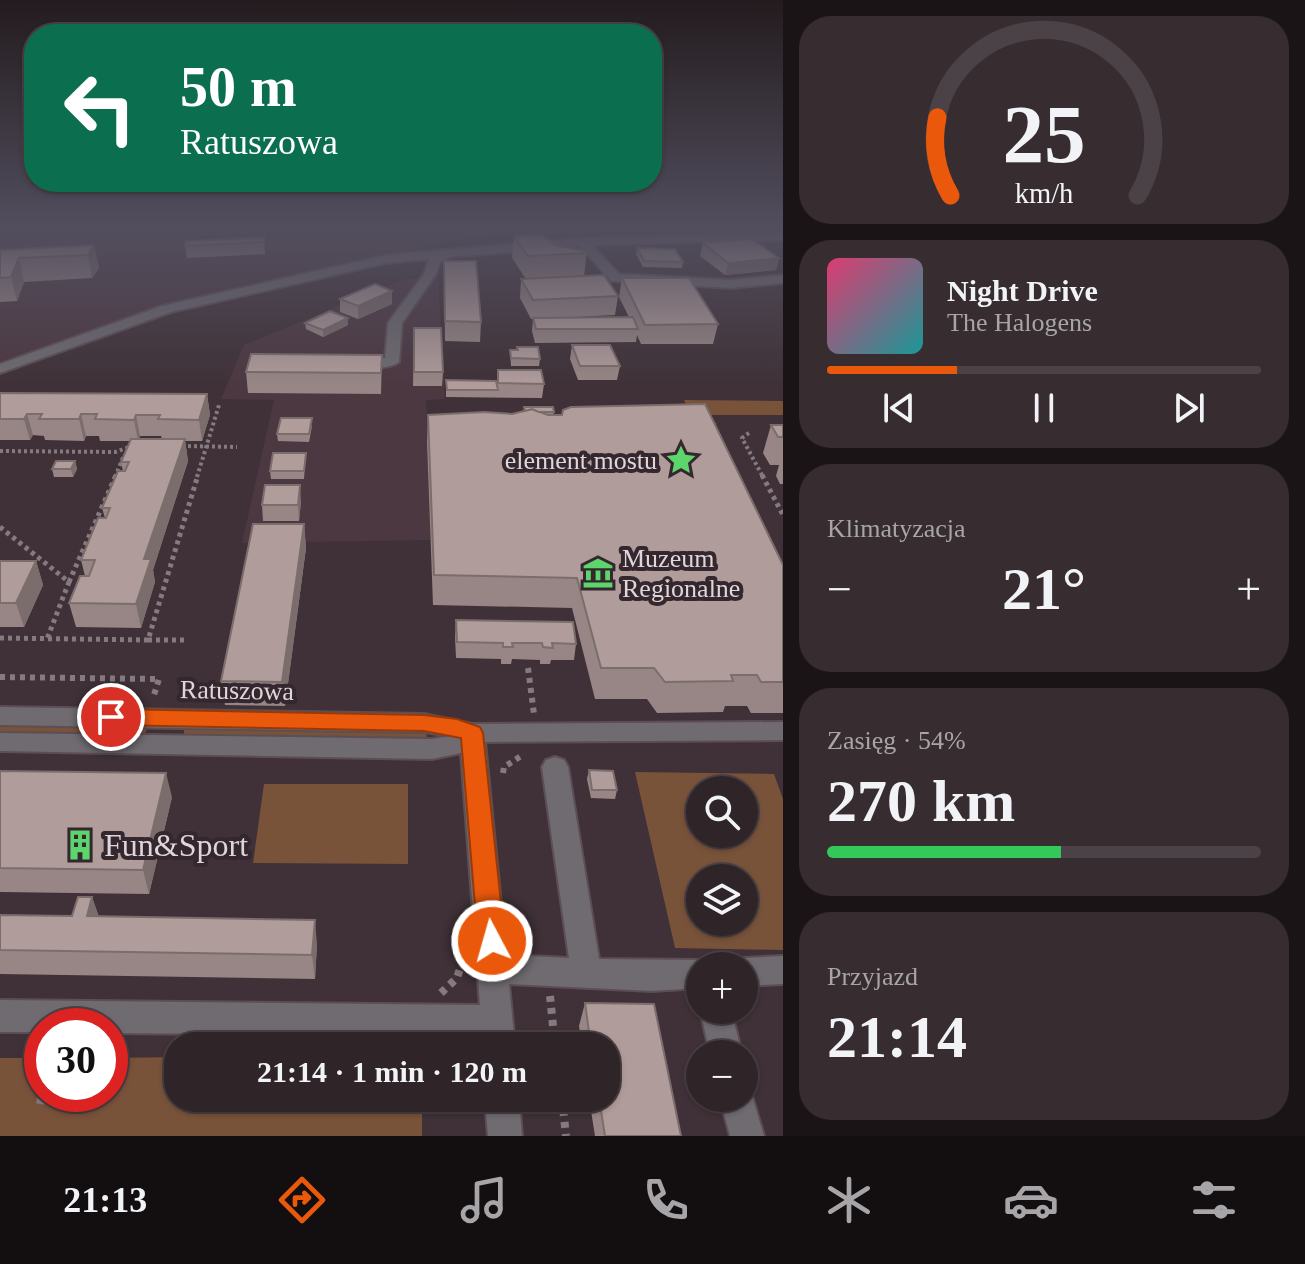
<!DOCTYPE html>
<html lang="pl">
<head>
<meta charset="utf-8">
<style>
	body { margin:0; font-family:Georgia,serif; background:#372d31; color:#f1f3f6; height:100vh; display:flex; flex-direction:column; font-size:30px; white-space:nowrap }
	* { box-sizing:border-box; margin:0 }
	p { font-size:26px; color:#a7a5a8 }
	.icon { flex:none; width:44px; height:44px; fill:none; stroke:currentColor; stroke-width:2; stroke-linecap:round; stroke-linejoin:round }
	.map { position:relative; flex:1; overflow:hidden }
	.details { display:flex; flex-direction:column; gap:16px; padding:16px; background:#1a1417; width:522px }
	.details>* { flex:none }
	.guide { position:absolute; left:24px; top:24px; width:638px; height:168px; border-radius:32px; box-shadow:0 2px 6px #0004,0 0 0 2px #4a4246; background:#0b6e4f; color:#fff; overflow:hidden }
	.fabs { position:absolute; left:686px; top:776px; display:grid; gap:16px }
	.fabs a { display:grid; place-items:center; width:72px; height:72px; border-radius:50%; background:#2f2529; box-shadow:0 2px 6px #0004,0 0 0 2px #4a4246; font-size:40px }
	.speed { position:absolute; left:24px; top:1008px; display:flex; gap:16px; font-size:40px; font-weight:700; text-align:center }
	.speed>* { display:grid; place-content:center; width:104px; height:104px; border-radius:50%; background:#2f2529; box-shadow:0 2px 6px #0004,0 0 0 2px #4a4246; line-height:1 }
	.speed .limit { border:12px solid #d22; background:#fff; color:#111 }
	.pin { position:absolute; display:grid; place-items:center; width:68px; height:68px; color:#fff; margin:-34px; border:4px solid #fff; border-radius:50%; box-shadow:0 2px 8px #0007 }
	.me { position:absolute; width:88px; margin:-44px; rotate:354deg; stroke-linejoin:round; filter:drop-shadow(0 0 6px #0008) }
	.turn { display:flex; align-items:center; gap:28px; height:168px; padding:0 24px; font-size:36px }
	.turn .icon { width:104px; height:104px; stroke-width:2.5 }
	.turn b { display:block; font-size:56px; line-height:68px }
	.big { font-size:60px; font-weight:700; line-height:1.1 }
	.details .card { flex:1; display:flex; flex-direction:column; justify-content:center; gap:12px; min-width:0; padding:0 28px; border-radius:32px; background:#372d31 }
	.details .dial { align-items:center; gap:0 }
	.dial svg { height:208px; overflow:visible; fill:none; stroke:#4a4246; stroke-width:7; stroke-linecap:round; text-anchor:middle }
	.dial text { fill:#f1f3f6; stroke:none }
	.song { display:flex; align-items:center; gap:24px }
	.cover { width:96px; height:96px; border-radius:12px; background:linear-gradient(135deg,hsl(340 70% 55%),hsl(180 70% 35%)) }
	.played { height:8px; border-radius:4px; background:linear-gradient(90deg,#ea580c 30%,#4a4246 30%) }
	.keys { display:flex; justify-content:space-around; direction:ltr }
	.heat { display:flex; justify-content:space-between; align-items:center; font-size:44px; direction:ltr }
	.charge { height:12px; border-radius:6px; background:linear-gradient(90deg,#34c759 54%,#4a4246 0) }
	.trip { position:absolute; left:164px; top:1032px; width:456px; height:80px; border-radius:32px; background:#2f2529; box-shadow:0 2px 6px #0004,0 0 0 2px #4a4246; font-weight:700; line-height:80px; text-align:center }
	.tab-bar { display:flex; height:128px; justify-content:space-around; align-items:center; background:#130f10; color:#a7a5a8 }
	.tab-bar .icon { width:56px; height:56px }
	.tab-bar .selected { color:#ea580c }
	.tab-bar b { font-size:36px; color:#f1f3f6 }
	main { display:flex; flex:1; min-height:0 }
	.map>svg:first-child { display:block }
</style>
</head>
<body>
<main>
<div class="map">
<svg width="783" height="1136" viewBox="0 0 783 1136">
	<rect width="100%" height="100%" fill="#3f3137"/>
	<g fill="#4c3841">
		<path d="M0,226h556l-65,7 -229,48 -122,32 -140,49z"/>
		<path d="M438,277l7,122 -19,1 5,140 -189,3 32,-143 -53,-1 23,-54 160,-66z"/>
	</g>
	<g fill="#79523a" fill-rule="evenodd">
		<path d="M684,400l99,1v14h-78l12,9h-22z"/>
		<path d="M0,723l149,2 -6,13 -143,-2z"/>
		<path d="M184,727l240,4 3,5 -2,5 -241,-5z"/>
		<path d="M635,772l139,2 9,25v151l-108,-2zM744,790v44h-44v-44zM744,878v44h-44v-44z"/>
		<path d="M264,784h144v80l-155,-1z"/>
		<path d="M178,1057v41h244v38h-422v-78h42v36h68v-36z"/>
	</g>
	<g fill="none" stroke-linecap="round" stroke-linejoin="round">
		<g stroke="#5c4f54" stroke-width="4">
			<g id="minor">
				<path d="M783,234v6l-191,5 27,29 112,6 52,-5v8l-52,5 -120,-7 -31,-35 -129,11 -11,5 -4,12 -34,49 -3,39c-10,8 -42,8 -52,0l7,-4h31l3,-35 36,-49 5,-15 -42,4 -216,49 -171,61v-9l162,-58 225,-51 195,-17z"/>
				<path d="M0,707l424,7 48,10 311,-2v18l-298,2 21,213 63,3 -27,-191 4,-7 9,-3 9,3 4,7 31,192 101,1 12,6h-12v22l-48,3 -143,-7 6,62h-32l-1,-10 -372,-3v-7h-68v6h-42v-32l480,5 -19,-252 -29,6 -432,-8v-18l432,6 19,-3 -27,-4 -424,-7z"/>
				<path d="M783,956v28l-39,2v-20h-13l2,-4 11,-4z"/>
				<path d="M700,1009l31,1 11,44h-32z"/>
				<path d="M744,1084l5,2 15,50h-34l-10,-38h24z"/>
				<path d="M485,1098h34l3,38h-34z"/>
			</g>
		</g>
		<g stroke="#857a7f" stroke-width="4" stroke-dasharray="3 3" stroke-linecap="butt">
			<path d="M749,433l-7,5 21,39"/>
			<path d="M182,446l55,1"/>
			<path d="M0,451l115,1 17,-6"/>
			<path d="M115,477l9,-22"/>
			<path d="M197,477l22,-72"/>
		</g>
		<g stroke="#857a7f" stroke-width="5" stroke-dasharray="4 4" stroke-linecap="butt">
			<path d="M762,475l21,40"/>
			<path d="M0,527l69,55 -22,57"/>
			<path d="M69,582l47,-107"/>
			<path d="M0,638l148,2 50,-165"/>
			<path d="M148,640h38"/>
		</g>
		<g stroke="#857a7f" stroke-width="6" stroke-dasharray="5 5" stroke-linecap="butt">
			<path d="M528,668l6,46"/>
			<path d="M0,677l159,2 -6,19"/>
			<path d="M503,773l1,-6 17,-11"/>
		</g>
		<g stroke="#857a7f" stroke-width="8" stroke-dasharray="6 6" stroke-linecap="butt">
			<path d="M441,993l16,-15 5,-15"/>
			<path d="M550,996l5,50"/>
			<path d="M562,1098l4,38"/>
			<path d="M40,1104l2,-10"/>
		</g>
		<use href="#minor" fill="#6f6b71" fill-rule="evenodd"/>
	</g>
	<g fill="#978685" fill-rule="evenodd">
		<path d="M514,236l73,15 -3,25 34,20 -3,19 -59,3 73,-1 -10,-20 3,-19 96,46 -5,20h-72l-4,-9 -1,7 -101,1 -3,-12 1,-12h-2l-11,-21 1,-19h5l-14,-21z"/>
		<path d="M264,237l1,17 -78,4 -2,-12z"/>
		<path d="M703,243l76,15 -3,12 -51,5 -25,-19z"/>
		<path d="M94,245l5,23 -7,10 -68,4 -7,19 -17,1v-52z"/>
		<path d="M637,248l46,14 -1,6 -39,-1 -7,-13z"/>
		<path d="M444,261l37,61 -1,20 -35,-1z"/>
		<path d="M340,299l52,5 -34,15 -18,-7z"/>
		<path d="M305,323l43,2 -25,12 -17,-8z"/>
		<path d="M414,328l29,44 -1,14h-29z"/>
		<path d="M572,345l48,21 -3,14h-39l-8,-21z"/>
		<path d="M510,350l30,9 -1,7h-28z"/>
		<path d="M382,355l-1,39 -133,-1 -2,-21z"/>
		<path d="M498,370l46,14 -2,14 -96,-1v-17l51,3z"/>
		<path d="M0,393l207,1 3,21 -8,26h-17l3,20 -35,109 2,12 -14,46 -65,-1 -7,-24 16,-27 -4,-16 24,-42 -3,-10 21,-37 -2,-9 9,-21h-30l-1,-5h-13l-2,5 -39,-1 -1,-4 -11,-1 -3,5h-30zM140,436h21l1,3h-23z"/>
		<path d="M524,407l30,5 -1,3 230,150v148h-32l-4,-7h-22l-2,6 -66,1 -10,-14h-52l-23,-91 -139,-3 -6,-163 1,-27 84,-1 12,-3z"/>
		<path d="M771,425h12v59h-3l-4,-8 3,-11h-9l-7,-12z"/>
		<path d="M312,426l-3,16 -31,-1 -1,-7z"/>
		<path d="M306,453l-2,26h-33l-1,-8z"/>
		<path d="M75,461l2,8 -4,8h-19l-2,-8z"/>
		<path d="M301,501l-2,20h-36l-1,-16z"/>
		<path d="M304,524l2,24 -21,158 -60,-1 -4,-24z"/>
		<path d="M0,561h36l7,24 -19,42h-24z"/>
		<path d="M456,620l120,24 -2,16h-23l-1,4h-10v-4l-28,-1 -1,5h-10v-5l-45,-1 -1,-21z"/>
		<path d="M589,770l28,20 -2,9 -24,-1 -4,-19z"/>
		<path d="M0,771l172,26 -23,97 -149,-2z"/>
		<path d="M92,897l7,20 218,27 -2,35 -315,-5v-59l72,1z"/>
		<path d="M585,1003l96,133h-86l-6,-38h17v-52h-24l-3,-20z"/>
	</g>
	<g fill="#7b6d6c">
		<path d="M94,245l5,23 -7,10 -4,-23z"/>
		<path d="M19,258l5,24 -7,19 -6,-24z"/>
		<path d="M779,258l-3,12 -51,5 3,-12z"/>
		<path d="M392,291v13l-34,15v-13z"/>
		<path d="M348,318v7l-25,12v-7z"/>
		<path d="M207,394l3,21 -8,26 -3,-21z"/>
		<path d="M27,414l6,21 -3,5 -6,-21z"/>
		<path d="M81,414l5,22 -2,5 -5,-22z"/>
		<path d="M136,415l4,21 -2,5 -4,-21z"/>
		<path d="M185,439l3,22 -35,109 2,12 -14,46 -5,-24 8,-45z"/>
		<path d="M75,461l2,8 -4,8 -2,-8z"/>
		<path d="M300,485l1,16 -2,20 -1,-16z"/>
		<path d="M304,524l2,24 -21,158 -3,-24z"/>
		<path d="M36,561l7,24 -19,42 -8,-24z"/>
		<path d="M166,773l6,24 -23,97 -6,-24z"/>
		<path d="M92,897l8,24 -13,-5z"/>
		<path d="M315,920l2,24 -2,35 -3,-24z"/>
	</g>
	<g fill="#b09c9b" stroke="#7b6d6c" stroke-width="2">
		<path d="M541,234l14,11 32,6v2l-59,3 -14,-20z"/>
		<path d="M264,237v5l-79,4 1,-5z"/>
		<path d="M752,239l27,19 -51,5 -25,-20z"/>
		<path d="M94,245l-6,10 -69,3 -8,19 -11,1v-28z"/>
		<path d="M637,248l38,1 8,13 -39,-1z"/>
		<path d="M444,261h32l5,61 -36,-1z"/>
		<path d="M604,275l14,21 -85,4 -12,-21z"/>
		<path d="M622,278h67l29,46 -73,1z"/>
		<path d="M375,284l17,7 -34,15 -18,-7z"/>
		<path d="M330,311l18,7 -25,12 -18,-7z"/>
		<path d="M633,317l5,12h-102l-3,-11z"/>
		<path d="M414,328h27l2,44h-29z"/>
		<path d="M572,345h38l10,21h-40z"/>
		<path d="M517,347h21l2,12 -29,-1 -1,-8h8z"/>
		<path d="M251,354l131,1 -1,18 -135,-1z"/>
		<path d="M498,370h43l3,14 -46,-1z"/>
		<path d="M446,380l50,1 2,9h-51z"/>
		<path d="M0,393l207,1 -8,26 -41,-1 2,-4h-24l-2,5 -39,-1 2,-5h-16l-2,5h-40l3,-5h-15l-3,5h-24z"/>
		<path d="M705,404l78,161v117h-22l-4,-7h-26l2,6 -68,1 -11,-14h-53l-24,-90 -143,-3 -6,-160 56,-3 28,2 20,-5 16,6h14l1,-5 8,-3z"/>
		<path d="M524,407h29l1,5h-15l-7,-3 -7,2z"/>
		<path d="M281,418h31l-3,16h-32z"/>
		<path d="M771,425h12v12h-5z"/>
		<path d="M131,439h54l-41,120h7l-15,45 -67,-1 11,-27h9l6,-16h-14l17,-42h8l4,-10h-8l16,-37h7l4,-9h-8z"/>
		<path d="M273,453h33l-2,18h-34z"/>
		<path d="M56,461h19l-4,8h-19z"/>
		<path d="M265,485h35l-2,20h-36z"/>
		<path d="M253,524h51l-22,158 -61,-1z"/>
		<path d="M0,561h36l-20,42h-16z"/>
		<path d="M456,620l117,2 3,22 -24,-1 1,5 -10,-1 -1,-4h-30l1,4h-10v-4l-46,-1z"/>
		<path d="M589,770l24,1 4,19h-25z"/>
		<path d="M0,771l166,2 -23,97 -143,-2z"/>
		<path d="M78,897h14l-5,19 228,4 -3,35 -312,-5v-35l72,1z"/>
		<path d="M585,1003l69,1 27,132h-76l-6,-38h7v-52h-15z"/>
	</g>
	<linearGradient id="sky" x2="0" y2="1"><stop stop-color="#231b1e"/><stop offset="0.59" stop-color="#524e5e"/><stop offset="1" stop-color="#524e5e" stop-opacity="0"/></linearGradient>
	<rect width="783" height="385" fill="url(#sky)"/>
	<path fill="#ea580c" stroke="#983908" stroke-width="2" d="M111,709l313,6 33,4 23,8 3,6 22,208 -4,8 -9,4 -10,-4 -4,-8 -17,-203 -37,-7 -313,-6 -7,-2 -4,-6 4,-6z"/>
	<defs>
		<g id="sight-bare" transform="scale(2.4)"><path d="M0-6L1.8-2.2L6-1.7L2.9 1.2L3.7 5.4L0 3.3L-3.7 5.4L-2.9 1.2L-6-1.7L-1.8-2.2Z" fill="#5cd56d" stroke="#34272d" stroke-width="2.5" paint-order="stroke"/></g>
		<g id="museum-bare" transform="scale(2.4)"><path d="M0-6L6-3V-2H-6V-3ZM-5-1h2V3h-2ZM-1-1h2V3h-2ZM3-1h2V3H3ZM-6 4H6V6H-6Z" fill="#5cd56d" stroke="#34272d" stroke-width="2.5" paint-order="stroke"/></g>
		<g id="building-bare" transform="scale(2.4)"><path d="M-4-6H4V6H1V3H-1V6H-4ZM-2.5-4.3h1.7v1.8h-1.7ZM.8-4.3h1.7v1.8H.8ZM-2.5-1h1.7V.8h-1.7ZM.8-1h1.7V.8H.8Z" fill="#5cd56d" stroke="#34272d" stroke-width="2.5" paint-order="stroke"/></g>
	</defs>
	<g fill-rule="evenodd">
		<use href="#sight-bare" x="681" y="460"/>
		<use href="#museum-bare" x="598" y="573"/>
		<use href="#building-bare" x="80" y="845"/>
	</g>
	<g text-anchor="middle" stroke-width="8" stroke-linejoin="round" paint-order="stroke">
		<g font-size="26" fill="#dfd6da" stroke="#34272d" text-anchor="end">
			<text x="657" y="469">element mostu</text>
			<text x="622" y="567" text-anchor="start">Muzeum<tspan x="622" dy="30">Regionalne</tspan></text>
		</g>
		<g font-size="26" fill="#dfd6da" stroke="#34272d">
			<text transform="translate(237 690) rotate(1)" y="9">Ratuszowa</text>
		</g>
		<g font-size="32" fill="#dfd6da" stroke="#34272d" text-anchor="start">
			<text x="104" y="856">Fun&amp;Sport</text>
		</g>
	</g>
</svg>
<div class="fabs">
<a><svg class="icon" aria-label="search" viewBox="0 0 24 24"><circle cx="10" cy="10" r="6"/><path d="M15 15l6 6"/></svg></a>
<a><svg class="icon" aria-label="layers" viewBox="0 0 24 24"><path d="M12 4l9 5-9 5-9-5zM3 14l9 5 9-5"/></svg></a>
<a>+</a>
<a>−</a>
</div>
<div class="speed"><div class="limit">30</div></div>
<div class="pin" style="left:111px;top:717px;background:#d93025"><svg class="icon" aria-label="arrive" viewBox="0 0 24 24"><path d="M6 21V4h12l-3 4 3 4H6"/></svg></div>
<svg class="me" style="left:492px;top:941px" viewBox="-20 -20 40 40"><circle r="17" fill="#ea580c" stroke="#fff" stroke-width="3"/><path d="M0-11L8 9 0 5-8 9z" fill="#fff"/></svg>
<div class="trip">21:14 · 1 min · 120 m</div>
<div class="guide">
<div class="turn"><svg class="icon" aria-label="left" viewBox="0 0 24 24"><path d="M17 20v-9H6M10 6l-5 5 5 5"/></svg><div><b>50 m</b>Ratuszowa</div></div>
</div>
</div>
<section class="details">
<div class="card dial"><svg viewBox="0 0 100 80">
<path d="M14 69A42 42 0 1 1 86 69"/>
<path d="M14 69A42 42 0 0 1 9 39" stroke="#ea580c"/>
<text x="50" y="56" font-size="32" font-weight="700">25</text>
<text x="50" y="72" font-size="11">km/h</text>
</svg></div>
<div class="card">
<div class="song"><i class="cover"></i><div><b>Night Drive</b><p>The Halogens</p></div></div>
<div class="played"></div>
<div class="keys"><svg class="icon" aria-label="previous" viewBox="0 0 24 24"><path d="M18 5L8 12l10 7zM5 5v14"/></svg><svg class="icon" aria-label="pause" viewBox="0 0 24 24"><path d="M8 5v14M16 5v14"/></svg><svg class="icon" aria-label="next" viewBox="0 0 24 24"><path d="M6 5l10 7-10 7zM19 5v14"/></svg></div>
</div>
<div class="card"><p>Klimatyzacja</p>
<div class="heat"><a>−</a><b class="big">21°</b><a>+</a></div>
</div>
<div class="card"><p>Zasięg · 54%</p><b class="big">270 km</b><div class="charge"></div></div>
<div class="card"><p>Przyjazd</p><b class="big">21:14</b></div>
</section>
</main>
<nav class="tab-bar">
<b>21:13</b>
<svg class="icon selected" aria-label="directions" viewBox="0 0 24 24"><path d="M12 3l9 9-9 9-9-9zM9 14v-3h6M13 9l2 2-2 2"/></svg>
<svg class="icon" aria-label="music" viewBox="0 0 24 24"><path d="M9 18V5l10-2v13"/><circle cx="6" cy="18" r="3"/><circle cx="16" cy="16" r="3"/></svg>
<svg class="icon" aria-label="phone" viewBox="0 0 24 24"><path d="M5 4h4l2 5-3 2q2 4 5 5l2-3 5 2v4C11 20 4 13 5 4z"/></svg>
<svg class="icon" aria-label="climate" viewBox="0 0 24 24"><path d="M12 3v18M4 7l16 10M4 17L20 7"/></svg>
<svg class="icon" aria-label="car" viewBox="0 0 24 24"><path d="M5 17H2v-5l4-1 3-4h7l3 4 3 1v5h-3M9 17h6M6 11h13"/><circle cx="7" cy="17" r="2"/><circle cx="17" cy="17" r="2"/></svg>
<svg class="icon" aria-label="filters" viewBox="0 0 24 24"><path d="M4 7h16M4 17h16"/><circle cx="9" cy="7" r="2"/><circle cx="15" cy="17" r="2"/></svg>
</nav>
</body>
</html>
